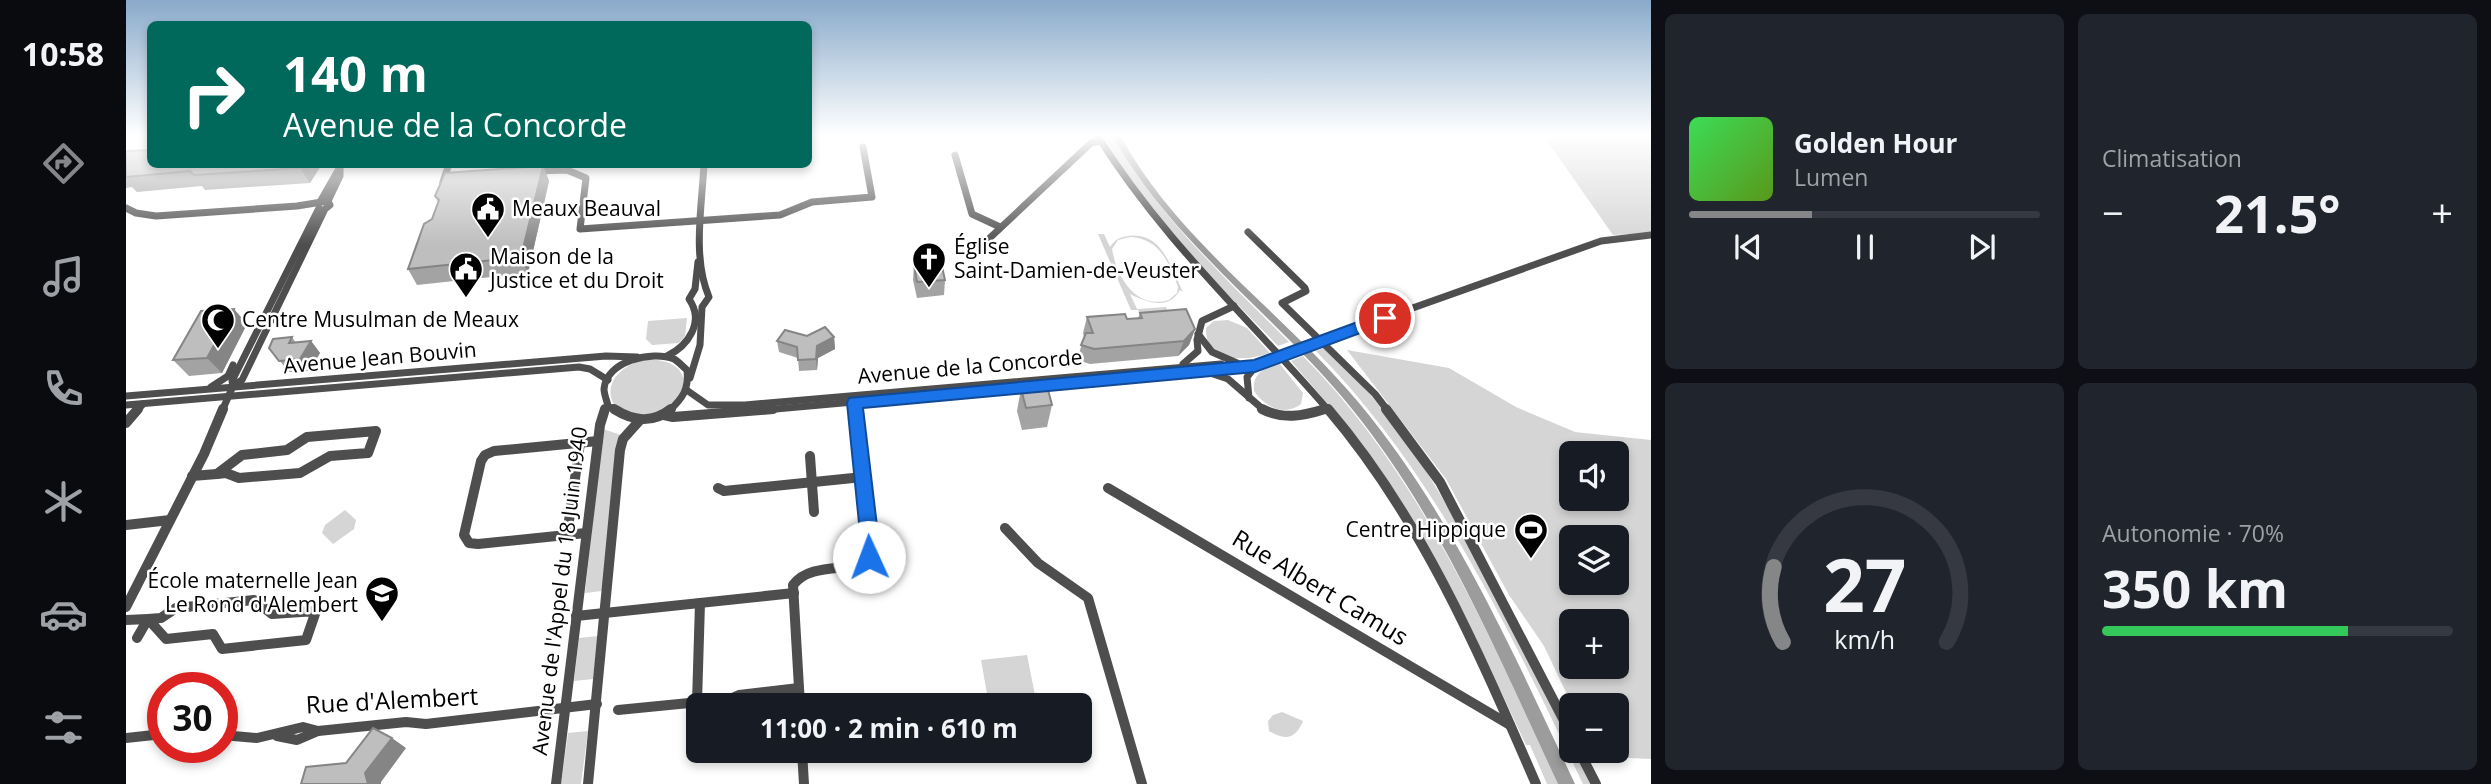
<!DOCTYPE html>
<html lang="fr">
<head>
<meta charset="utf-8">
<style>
	body { margin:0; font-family:"Open Sans",sans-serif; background:#20242c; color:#f1f3f6; height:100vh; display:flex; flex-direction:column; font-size:26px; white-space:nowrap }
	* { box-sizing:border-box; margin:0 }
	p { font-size:23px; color:#9ea1a6 }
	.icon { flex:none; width:38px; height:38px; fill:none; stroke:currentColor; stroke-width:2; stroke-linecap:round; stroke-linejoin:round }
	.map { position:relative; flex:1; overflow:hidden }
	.details { display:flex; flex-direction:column; gap:14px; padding:14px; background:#0d0f14; width:840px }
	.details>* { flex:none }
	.banner { position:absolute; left:21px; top:21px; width:665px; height:147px; border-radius:10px; box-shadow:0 4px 10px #0003; background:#00695c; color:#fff; overflow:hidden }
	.buttons { position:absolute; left:1433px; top:441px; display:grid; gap:14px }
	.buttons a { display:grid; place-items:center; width:70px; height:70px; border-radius:10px; background:#171b24; box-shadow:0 4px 10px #0003; font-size:35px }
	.speed { position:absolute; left:21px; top:672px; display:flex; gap:14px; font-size:35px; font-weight:700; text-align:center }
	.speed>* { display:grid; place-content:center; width:91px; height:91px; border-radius:50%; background:#171b24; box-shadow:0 4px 10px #0003; line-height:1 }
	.speed .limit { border:10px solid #d22; background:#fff; color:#111 }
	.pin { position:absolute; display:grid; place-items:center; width:60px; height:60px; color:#fff; margin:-30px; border:4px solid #fff; border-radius:50%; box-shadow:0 2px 7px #0007 }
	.me { position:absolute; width:77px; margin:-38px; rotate:358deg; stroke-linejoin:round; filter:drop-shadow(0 0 5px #0008) }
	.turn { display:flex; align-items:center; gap:24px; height:147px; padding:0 21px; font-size:32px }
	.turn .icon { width:91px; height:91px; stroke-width:2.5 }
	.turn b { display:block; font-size:49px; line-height:60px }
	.big { font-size:52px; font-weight:700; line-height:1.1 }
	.details .card { flex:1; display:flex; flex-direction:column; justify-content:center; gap:10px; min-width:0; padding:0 24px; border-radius:10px; background:#20242c }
	.details .dial { align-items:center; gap:0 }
	.dial svg { height:182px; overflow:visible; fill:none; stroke:#363941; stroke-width:7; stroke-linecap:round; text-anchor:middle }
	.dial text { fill:#f1f3f6; stroke:none }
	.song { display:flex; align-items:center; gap:21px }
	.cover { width:84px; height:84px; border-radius:10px; background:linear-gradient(135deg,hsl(130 70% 55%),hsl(90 70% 35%)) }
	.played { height:7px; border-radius:4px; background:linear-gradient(90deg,#858687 35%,#363941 35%) }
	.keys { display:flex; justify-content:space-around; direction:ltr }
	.heat { display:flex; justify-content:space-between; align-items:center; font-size:38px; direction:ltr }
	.charge { height:10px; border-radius:5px; background:linear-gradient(90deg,#34c759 70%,#363941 0) }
	.details .tiles { flex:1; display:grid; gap:14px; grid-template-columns:repeat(2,1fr) }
	.trip { position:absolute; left:560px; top:693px; width:406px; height:70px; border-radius:10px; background:#171b24; box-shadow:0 4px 10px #0003; font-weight:700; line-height:70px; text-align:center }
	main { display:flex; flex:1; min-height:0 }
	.menu { display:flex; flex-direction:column; width:126px; justify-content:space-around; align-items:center; background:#090b0e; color:#9ea1a6 }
	.menu .icon { width:49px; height:49px }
	.menu .selected { color:#858687 }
	.menu b { font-size:32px; color:#f1f3f6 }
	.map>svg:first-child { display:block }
</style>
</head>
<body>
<main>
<nav class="menu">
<b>10:58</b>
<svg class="icon selected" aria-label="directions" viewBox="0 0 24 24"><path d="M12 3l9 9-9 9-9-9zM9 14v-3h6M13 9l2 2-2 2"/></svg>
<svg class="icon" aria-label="music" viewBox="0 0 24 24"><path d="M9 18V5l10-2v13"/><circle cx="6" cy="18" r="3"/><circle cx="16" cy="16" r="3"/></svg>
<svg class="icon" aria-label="phone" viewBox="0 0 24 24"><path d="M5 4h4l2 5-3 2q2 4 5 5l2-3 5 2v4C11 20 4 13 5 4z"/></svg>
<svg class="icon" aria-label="climate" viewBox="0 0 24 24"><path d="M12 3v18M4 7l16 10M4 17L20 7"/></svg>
<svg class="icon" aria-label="car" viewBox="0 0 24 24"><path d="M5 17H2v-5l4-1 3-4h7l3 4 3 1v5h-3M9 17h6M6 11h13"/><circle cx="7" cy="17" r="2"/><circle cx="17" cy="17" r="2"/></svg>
<svg class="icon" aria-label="filters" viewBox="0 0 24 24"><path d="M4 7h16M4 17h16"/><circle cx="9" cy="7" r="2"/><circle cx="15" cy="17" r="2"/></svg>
</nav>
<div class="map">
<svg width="1525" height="784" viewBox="0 0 1525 784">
	<rect width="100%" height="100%" fill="#fff"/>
	<g fill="#d5d5d5" fill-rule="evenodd">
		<path d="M977,135h9c44,79 113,143 177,207l-11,4 -78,-80 -66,-76z"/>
		<path d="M1431,135h94v98l-38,2 -65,-93z"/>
		<path d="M972,234h6l6,13c5,-7 9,-10 18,-11 34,-5 43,32 55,56l-3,-2c-11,21 -34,12 -50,4l7,15 29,-2 4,9 -28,3 -4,-9h-7zM1004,237c29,1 39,25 48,50l-1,6 -8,7c-33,10 -52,-22 -57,-51l6,-9z"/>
		<path d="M561,318l-2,18 -6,7 -27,2 -6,-6 2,-18z"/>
		<path d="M1102,320l19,8 23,25c-24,8 -65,12 -64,-25l8,-7z"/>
		<path d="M1200,347c77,76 116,146 165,240 27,52 55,104 80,157l1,7h3l16,33h-8c-74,-154 -146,-310 -267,-433z"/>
		<path d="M1221,350l102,18 67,39 59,25 76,8v319l-46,-2 -6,-6h18v-46h-45l-28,-59 -35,-51 -63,-116zM1491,453v46h-45v-46zM1446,537h45v46h-45zM1446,621h45v46h-45z"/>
		<path d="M1177,356c119,120 185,277 255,428h-11l-17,-39h-4l-57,-122 -36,-67 -71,-112 -71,-83z"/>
		<path d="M519,359c71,1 30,67 -11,56 -7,-2 -14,-7 -20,-10 -12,-24 10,-40 31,-46z"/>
		<path d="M1153,363l24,30 -2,11c-17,13 -36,3 -47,-13 -2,-18 10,-22 25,-28z"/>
		<path d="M477,429l18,6 -19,156 -17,2z"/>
		<path d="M219,510l11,10 -2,9 -21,15 -11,-11 3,-8z"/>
		<path d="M472,636l-5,43 -19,2 5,-43z"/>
		<path d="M901,655l10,50h-48l-8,-45z"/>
		<path d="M1156,712l21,9c-7,18 -18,20 -34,10l-1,-10 5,-6z"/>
		<path d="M462,731l-7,53h-20l7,-51z"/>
	</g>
	<path fill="#9c9c9c" d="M986,135h8c57,106 163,177 239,268 94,113 154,249 216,381h-17c-60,-128 -116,-264 -206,-375 -76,-94 -180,-166 -240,-274z"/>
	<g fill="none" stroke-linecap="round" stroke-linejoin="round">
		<g stroke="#4e4e4e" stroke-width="7">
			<path d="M971,135c66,106 152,183 232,276"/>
			<path d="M829,155l17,59 28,13"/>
			<path d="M409,171l32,-1 19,8 -6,51 200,-14 32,-13 60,-5 -9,-50"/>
			<path d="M317,182l6,-18"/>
			<path d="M194,202l20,-35"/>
			<path d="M0,208l10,5 20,3 141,-10 31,-5"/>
			<path d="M1122,232l57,56 1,3 -24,12 93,91 13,17"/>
			<path d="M853,248l112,-105 9,-2"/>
			<path d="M1072,334l14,18 25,11"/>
			<path d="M1205,337l270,-96 50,-6"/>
			<path d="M541,356c21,-10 38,-34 22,-57l6,-10 3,-27"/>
			<path d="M1057,364l15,-13 -1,-11 5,-19 32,-15"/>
			<path d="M1084,373l18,6 37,32"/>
			<path d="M564,378l10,-33 2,-38 7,-10c-17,-40 -7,-91 -5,-133"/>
			<path d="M109,384l7,-4 83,-171 5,-4 -2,-4 12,-25v-9"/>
			<path d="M85,387l17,-11 5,-11"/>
			<path d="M562,391l20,14h37l476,-41"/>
			<path d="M0,396l480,-40 31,1"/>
			<path d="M1123,398l-2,-21 12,-15"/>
			<path d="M728,400l1,11"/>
			<path d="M0,405l453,-38 11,2 18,11"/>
			<path d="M11,411l6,-7"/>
			<path d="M96,411l11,-25 -1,-5 87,-173"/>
			<path d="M478,411l4,-5"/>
			<path d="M491,411l-9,-5c-1,-5 -4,-12 -4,-17 2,-28 48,-39 70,-30 4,2 9,8 13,11 2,19 -4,28 -18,41"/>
			<path d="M627,411l502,-45"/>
			<path d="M1193,411l8,-2"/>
		</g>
		<g stroke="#4e4e4e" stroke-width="10">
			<path d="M488,409c19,12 38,15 57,0"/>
			<path d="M1136,409c21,11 41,7 63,0"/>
			<path d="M1202,409c94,110 151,244 208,375"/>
			<path d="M1260,409l54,73 132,254"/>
			<path d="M538,415l9,2 100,-8"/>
			<path d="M0,423l12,-14"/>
			<path d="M250,431l-8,22 -38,3 -30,17 -61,5 -13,-5 -9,1 25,-19 45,-5 20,-13z"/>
			<path d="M684,456l4,56"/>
			<path d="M66,476l25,-2"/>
			<path d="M592,488l6,3 139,-14"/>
			<path d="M982,488l402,237"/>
			<path d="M0,525l44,-5"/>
			<path d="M879,528l33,35 50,35 54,186"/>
			<path d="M460,533l-108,11 -9,-1 -5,-8 17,-74 4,-6 9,-4 104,-10"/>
			<path d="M441,535l13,-92"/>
			<path d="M128,600l18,14 44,-3 -10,29 -84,9 -9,-15 -47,5 -18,-20 13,-1 15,-10z"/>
			<path d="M0,607l78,-153 19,-45"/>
			<path d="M450,616l218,-23"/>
			<path d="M0,620l22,-1 -11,19"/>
			<path d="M571,702l3,-99"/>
			<path d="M674,705l-7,-120c15,-20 45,-15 67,-20l11,-14 -16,-142"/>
			<path d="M492,710l112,-11 9,-4 60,-7"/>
			<path d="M96,735l35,3 46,-11 15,4 88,-9 20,2 171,-20"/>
			<path d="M151,736l20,4 21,-9"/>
			<path d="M0,738l37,-4"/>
			<path d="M676,751l2,33"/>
			<path d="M1453,751l17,33"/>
			<path d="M430,784l44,-359 5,-16"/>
			<path d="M462,784l32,-334 3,-11 17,-19"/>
		</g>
		<path stroke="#4e4e4e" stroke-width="7" d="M1139,360l66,-23"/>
	</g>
	<g fill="#a3a3a3">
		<path d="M0,151l24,13h172l-12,19 -105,7 -3,-4 -65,6 -5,-5 -6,1z"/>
		<path d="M417,166l6,15 -21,92 -111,12 -9,-16 24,-50 6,-17 -3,-6z"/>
		<path d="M788,265l31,15 -1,15 -27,3 -4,-18z"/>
		<path d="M1014,313l55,16 -6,16 -11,11 -88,8 -13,-4 7,-23 -1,-4 4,-16 40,2 11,-1z"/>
		<path d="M121,324l-25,49 -33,3 -16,-16z"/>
		<path d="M681,336l27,1 1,12 -17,9 -1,12 -18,1 -1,-13 -19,-6 -2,-11z"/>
		<path d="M166,337l4,6 15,-2 9,12 -11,18 -20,1 -20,-24z"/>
		<path d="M895,389l31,16 -5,22 -25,3 -5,-19z"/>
	</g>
	<g fill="#858585">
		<path d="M177,164h19l-12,19 -10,-15z"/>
		<path d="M417,166l6,15 -21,92 -7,-16z"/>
		<path d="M108,309l13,15 -25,49 -15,-15z"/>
		<path d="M1069,329l-6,16 -11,11 6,-15z"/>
		<path d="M708,337l1,12 -17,9 -1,12 -1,-11 1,-13z"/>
		<path d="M185,341l9,12 -11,18 -9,-12z"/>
		<path d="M266,738l14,10 -25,34v2h-13l-3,-11z"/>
	</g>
	<g fill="#bebebe" stroke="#858585" stroke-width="2">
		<path d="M24,150v14h153l-3,4 -106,7 -4,-4 -64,6v-26z"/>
		<path d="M417,166l-22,91 -113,12 16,-45 8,-5 7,-19 -4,-4 10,-23z"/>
		<path d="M815,262l4,18 -28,2 -3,-17z"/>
		<path d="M108,309l-27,49 -34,2 28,-49z"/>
		<path d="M1060,309l9,20 -11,12 -90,8 -13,-4 5,-12h7l-6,-16 38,-3 2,5 15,-1 -2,-5z"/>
		<path d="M699,327l9,10 -17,9 -1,13 -18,1 -1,-13 -20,-6 8,-11 22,6z"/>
		<path d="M166,337l-3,6 22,-2 -11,18 -21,2 -10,-13 4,-9z"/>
		<path d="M921,386l5,19 -26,3 -5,-19z"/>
		<path d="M247,728l19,10 -27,35 3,11h-67l5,-17 40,-4z"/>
	</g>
	<linearGradient id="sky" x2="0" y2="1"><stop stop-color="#89aaca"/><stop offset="0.55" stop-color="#fff"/><stop offset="1" stop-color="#fff" stop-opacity="0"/></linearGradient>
	<rect width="1525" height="245" fill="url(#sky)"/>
	<path fill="#1a73e8" stroke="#114b97" stroke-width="2" d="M1259,312l7,6 -2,4 -135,50 -392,36 16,135 -3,20 -7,3 -6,-3 -3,-6 1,-14 -14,-140 2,-5 405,-38z"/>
	<defs>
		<g id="civic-pin" transform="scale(1.75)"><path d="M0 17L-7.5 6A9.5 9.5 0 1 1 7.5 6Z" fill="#000" stroke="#fff"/><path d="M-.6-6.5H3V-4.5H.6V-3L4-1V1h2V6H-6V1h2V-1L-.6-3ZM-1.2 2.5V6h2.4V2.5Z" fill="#fff"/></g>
		<g id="church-pin" transform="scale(1.75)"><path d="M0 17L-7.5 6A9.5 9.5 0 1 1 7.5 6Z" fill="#000" stroke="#fff"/><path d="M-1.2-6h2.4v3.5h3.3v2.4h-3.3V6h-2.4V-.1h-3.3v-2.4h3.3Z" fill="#fff"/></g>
		<g id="mosque-pin" transform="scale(1.75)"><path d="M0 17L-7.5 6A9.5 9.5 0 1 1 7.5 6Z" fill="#000" stroke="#fff"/><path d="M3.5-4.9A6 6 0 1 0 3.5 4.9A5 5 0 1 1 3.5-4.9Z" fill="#fff"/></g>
		<g id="stadium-pin" transform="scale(1.75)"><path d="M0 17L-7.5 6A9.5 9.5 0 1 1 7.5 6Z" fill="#000" stroke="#fff"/><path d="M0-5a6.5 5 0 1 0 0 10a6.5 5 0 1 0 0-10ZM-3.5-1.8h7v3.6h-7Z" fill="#fff"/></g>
		<g id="school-pin" transform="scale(1.75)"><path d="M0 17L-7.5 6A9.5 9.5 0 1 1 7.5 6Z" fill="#000" stroke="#fff"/><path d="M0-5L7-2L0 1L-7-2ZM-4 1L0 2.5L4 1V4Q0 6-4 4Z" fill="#fff"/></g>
	</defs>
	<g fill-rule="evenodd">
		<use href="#civic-pin" x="362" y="209"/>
		<use href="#church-pin" x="803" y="259"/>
		<use href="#civic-pin" x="340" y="269"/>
		<use href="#mosque-pin" x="92" y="320"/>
		<use href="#stadium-pin" x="1405" y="530"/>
		<use href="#school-pin" x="256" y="593"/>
	</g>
	<g text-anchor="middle" stroke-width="5" stroke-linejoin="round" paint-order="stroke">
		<g font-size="21" fill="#000" stroke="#fff" text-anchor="start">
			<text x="386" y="216">Meaux Beauval</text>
			<text x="828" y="254">Église<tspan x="828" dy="24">Saint-Damien-de-Veuster</tspan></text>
			<text x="364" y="264">Maison de la<tspan x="364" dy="24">Justice et du Droit</tspan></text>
			<text x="116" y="327">Centre Musulman de Meaux</text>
			<text x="1380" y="537" text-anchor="end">Centre Hippique</text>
			<text x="232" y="588" text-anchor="end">École maternelle Jean<tspan x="232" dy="24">Le Rond d'Alembert</tspan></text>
		</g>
		<g font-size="21" fill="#000" stroke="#fff">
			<text transform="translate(254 358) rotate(-5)" y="7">Avenue Jean Bouvin</text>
			<text transform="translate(844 367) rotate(-5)" y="7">Avenue de la Concorde</text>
			<text transform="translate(434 591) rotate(-83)" y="7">Avenue de l'Appel du 18 Juin 1940</text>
		</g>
		<g font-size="24" fill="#000" stroke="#fff">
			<text transform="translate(1194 588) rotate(31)" y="8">Rue Albert Camus</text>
			<text transform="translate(266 701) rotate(-3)" y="8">Rue d'Alembert</text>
		</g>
	</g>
</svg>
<div class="buttons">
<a><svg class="icon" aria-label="sound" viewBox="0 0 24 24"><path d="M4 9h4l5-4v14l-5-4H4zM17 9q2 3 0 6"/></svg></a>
<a><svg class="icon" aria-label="layers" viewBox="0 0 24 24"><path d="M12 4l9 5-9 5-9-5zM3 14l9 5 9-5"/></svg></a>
<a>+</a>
<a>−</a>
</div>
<div class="speed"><div class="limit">30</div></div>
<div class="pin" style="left:1259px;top:318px;background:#d93025"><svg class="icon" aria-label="arrive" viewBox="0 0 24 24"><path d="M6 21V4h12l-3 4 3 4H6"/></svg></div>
<svg class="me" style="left:743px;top:557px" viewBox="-20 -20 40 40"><circle r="19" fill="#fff"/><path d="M0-13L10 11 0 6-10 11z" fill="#1a73e8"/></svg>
<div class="trip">11:00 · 2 min · 610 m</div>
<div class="banner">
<div class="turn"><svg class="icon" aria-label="right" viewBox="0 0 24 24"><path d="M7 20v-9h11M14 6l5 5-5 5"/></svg><div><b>140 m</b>Avenue de la Concorde</div></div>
</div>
</div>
<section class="details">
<div class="tiles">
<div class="card">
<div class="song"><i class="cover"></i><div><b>Golden Hour</b><p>Lumen</p></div></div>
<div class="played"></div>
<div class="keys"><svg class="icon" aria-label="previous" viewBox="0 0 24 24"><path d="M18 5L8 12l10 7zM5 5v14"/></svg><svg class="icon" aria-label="pause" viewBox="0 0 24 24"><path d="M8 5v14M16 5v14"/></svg><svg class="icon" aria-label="next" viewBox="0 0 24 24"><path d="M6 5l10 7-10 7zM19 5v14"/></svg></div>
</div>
<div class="card"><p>Climatisation</p>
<div class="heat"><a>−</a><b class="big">21.5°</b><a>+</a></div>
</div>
<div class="card dial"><svg viewBox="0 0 100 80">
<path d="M14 69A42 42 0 1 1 86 69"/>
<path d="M14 69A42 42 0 0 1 10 36" stroke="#858687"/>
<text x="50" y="56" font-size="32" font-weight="700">27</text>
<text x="50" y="72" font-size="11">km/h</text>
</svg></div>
<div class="card"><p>Autonomie · 70%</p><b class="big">350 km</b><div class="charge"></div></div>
</div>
</section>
</main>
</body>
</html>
